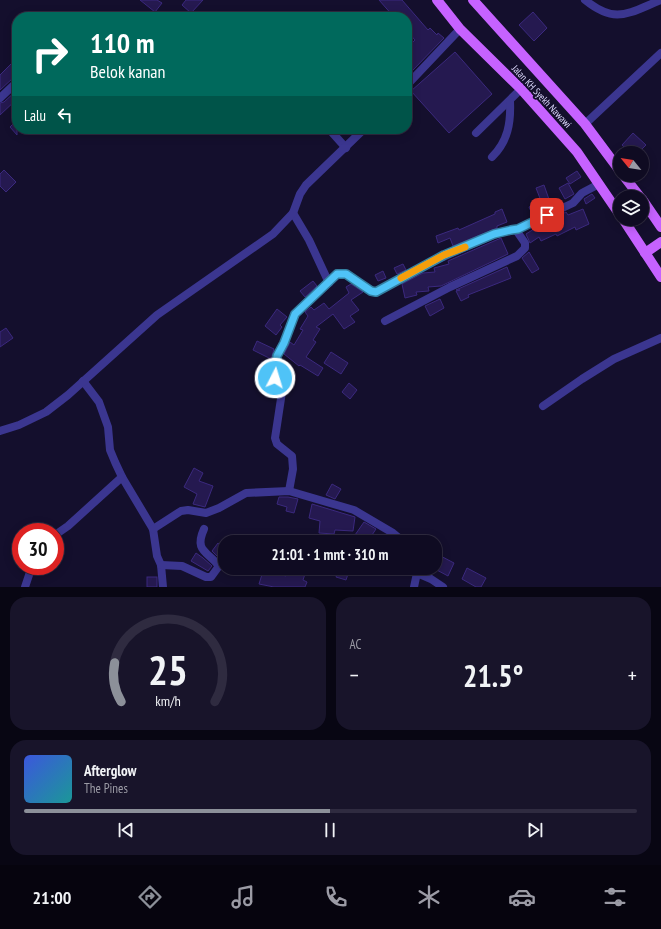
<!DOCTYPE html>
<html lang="id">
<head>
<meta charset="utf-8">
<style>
	body { margin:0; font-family:"PT Sans Narrow",sans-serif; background:#18142a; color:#f1f3f6; height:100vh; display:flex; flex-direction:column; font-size:15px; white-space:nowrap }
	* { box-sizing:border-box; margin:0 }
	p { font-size:13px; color:#9b9ba5 }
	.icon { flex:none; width:22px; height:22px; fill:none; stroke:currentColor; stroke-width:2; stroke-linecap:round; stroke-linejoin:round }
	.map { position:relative; height:587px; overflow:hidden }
	.side { display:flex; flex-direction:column; gap:10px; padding:10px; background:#080613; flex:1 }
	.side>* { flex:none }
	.top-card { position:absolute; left:12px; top:12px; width:400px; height:122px; border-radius:16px; box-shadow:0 2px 10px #0003,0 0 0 1px #2f2b40; background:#00695c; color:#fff; overflow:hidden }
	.needle { width:26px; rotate:300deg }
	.controls { position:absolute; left:613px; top:146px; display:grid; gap:8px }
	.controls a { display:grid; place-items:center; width:36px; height:36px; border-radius:50%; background:#0f0b22; box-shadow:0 2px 10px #0003,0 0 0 1px #2f2b40; font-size:20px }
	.speed { position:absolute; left:12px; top:523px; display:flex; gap:8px; font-size:20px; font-weight:700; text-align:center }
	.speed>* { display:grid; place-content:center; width:52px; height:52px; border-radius:50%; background:#0f0b22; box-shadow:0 2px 10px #0003,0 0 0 1px #2f2b40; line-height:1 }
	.speed .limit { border:6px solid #d22; background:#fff; color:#111 }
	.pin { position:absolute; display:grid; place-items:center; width:34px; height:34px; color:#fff; margin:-17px; border-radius:8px; box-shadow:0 2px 6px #0006 }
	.me { position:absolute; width:44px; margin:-22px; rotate:5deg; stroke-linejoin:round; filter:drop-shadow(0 0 3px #0008) }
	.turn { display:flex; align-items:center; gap:14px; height:84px; padding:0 12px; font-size:18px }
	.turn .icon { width:52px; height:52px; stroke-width:2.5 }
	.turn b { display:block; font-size:28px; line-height:34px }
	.then { display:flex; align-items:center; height:38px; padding:0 12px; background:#0003; gap:8px; font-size:15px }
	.big { font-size:30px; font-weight:700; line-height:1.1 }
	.side .widget { flex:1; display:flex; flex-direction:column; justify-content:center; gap:6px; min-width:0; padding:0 14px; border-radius:16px; background:#18142a }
	.side .dial { align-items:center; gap:0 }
	.dial svg { height:104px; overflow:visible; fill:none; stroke:#2f2b40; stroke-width:7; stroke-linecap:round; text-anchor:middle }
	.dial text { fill:#f1f3f6; stroke:none }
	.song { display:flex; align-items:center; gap:12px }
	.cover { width:48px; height:48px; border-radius:6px; background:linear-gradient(135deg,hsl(230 70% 55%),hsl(180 70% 35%)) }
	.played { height:4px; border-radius:2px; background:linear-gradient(90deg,#8c9099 50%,#2f2b40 50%) }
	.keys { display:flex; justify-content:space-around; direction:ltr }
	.heat { display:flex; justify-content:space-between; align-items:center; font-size:22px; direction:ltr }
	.side .tiles { flex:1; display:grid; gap:10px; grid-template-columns:1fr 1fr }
	.widget:last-child { grid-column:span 2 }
	.trip { position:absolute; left:218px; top:535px; width:224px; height:40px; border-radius:16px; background:#0f0b22; box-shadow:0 2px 10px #0003,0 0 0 1px #2f2b40; font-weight:700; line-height:40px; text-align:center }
	.tabs { display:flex; height:64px; justify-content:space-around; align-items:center; background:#06040e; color:#9b9ba5 }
	.tabs .icon { width:28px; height:28px }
	.tabs .on { color:#8c9099 }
	.tabs b { font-size:18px; color:#f1f3f6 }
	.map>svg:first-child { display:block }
</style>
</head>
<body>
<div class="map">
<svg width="661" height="587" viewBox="0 0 661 587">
	<rect width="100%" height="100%" fill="#140f2d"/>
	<g fill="#251950" stroke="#3b297e">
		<path d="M140,0h17l5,3 -7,9z"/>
		<path d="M186,0h17l-12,13 -9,-8z"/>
		<path d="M379,0h23l26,30 2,-2 7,7 1,-2 6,5 -31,32 -6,-6v-16l8,-8 -8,-9v-14h-13z"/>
		<path d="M533,12l14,16 -13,13 -15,-16z"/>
		<path d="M455,52l37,42 -43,39 -38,-42z"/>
		<path d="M13,62l4,4v11l-4,1 -13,12v-15z"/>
		<path d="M17,90v9l-17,16v-12l4,-1z"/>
		<path d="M17,120v15l-7,-8z"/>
		<path d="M633,133l13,12 -8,8h-7l-9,-8z"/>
		<path d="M4,170l12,12 -10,10 -6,-6v-12z"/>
		<path d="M577,171l4,6 -11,7 -4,-6z"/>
		<path d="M568,183l6,11 -9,5 -6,-11z"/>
		<path d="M544,185l7,20 -10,3 -9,6 -3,-7 12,-6 -5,-13z"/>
		<path d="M592,194l3,4 -9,6 -2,-5z"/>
		<path d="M502,209l5,13 -10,4v2l-44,18 -3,-8 -12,5 -2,-7 22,-8 1,2 36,-16v-2z"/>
		<path d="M583,209l6,15 -13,6 -1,-3 -18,9 -1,-2 -15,7 -2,-4 -9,6 -4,-9 8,-5v1l32,-18 2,3z"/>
		<path d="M501,238l7,16 -67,32 -13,1 1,4 -13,1 1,3 -12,3 -3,-14 21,-11 12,-1 -1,-4 15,-4 -1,-3z"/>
		<path d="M529,252l10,17 -7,4 -10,-15z"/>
		<path d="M403,264l3,6 -9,4 -3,-6z"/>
		<path d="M507,267l4,11 -43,17 1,2 -8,4 -5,-10 4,-1h-4z"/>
		<path d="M383,271l3,7 -8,3 -3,-6z"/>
		<path d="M313,281l4,5 -12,11 -5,-6z"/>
		<path d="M351,284l12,8 -12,8 8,10 -9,6 5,6 -11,7 -11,-15 -17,13 4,2 -7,11 3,2 -10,15 17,11 -5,8 -18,-11 -1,1 -15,-12 6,-12 4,3 9,-15 -3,-1 8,-13 -3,-4 6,-5 3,3 10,-7 5,6 20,-16 -3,-6z"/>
		<path d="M440,299l4,9 -14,8 -5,-10z"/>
		<path d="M277,309l10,8 -7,8 2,2 -6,8 -11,-9z"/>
		<path d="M6,328l7,10 -13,9v-15z"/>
		<path d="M257,341l17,8 -3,10 -18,-9z"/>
		<path d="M331,352l17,11 -7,11 -17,-11z"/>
		<path d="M349,383l8,7 -7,9 -8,-7z"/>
		<path d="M194,468l9,5 -4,8 14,5 -8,21 -12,-3 4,-10 -13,-7z"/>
		<path d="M332,484l9,5 -6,10 -9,-4z"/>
		<path d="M279,497h9l10,2 -4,14 -8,-2 1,-4 -10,-3z"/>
		<path d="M312,504l43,13 -2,14 -18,-1 -1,4 -15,-1 1,-12 -11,-3z"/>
		<path d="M364,522l12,7 -6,9 15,-3 2,7h-22l-10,-7z"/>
		<path d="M218,543l7,6v8l-3,4 -10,-10z"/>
		<path d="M196,553l7,5 9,8 -4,5 -17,-10z"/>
		<path d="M435,553l19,10 -6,13 -13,-7z"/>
		<path d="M264,568l11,2 -1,3 12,3 3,-8h18l-4,12 4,2 -2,5h-31l-15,-3z"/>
		<path d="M339,568h11l-4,12 -10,-3z"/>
		<path d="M467,568l19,10 -5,9h-5l-14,-8z"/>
		<rect x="147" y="577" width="10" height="10"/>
	</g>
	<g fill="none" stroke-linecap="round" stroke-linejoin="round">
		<g stroke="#3b3690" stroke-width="8">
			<path d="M585,0c31,25 43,13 76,0"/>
			<path d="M93,17h4"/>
			<path d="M202,17h15"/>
			<path d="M407,85l53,-56"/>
			<path d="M0,98l17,-16"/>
			<path d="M585,124l76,-71"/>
			<path d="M329,129l17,19"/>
			<path d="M476,133l45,-44"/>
			<path d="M492,157c16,-16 19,-34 18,-56"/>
			<path d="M293,213l16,27 20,43"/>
			<path d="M385,321l65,-34 67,-31 8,-8v-5l-9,-13"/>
			<path d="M83,381l16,21 9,25 2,23 5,12 7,15 31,52 4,27 4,9 2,22"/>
			<path d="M543,406l39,-27 32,-20 47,-21"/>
			<path d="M0,431l19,-6 27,-13 22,-17 89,-80 116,-81 20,-21 7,-19 6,-9 58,-56"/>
			<path d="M289,491l4,-22 -1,-13 -15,-12 -2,-6 7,-46 -7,-14 2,-22 7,-13 11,-29 42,-39 9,-1 25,17 5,1c33,-18 64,-35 99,-49 14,-6 28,-13 43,-14l55,-26 9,-10 17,-9"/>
			<path d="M153,529l28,-18 7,-1 18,3 13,-5 27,-15 43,-2 65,19 39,23 11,9"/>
			<path d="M55,535l13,-9 54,-49"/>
			<path d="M161,565l21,1 24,11h5l8,-11c-12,-15 -25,-15 -15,-37"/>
			<path d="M417,573l14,6 12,8"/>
			<path d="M25,587l7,-21"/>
			<path d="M414,587l3,-14 -1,-4"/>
		</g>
		<g stroke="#c662ff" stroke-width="10">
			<path d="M437,0l23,29 61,60 56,63 43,63"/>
			<path d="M473,0l112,124 35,47"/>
			<path d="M623,175l17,22"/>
			<path d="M642,199l19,28"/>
			<path d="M623,219l38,58"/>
			<path d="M645,253l16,-11"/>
		</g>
	</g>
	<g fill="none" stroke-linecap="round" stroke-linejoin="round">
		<g stroke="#337fa1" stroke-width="10">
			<path id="route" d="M275,378l2,-22 7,-13 11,-29 42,-40h9l25,17 5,1 68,-37 50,-21 17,-4 7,-1 29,-14"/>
		</g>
		<use href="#route" stroke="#4fc3f7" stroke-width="7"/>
		<path stroke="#f59e0b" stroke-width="7" d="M401,278l43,-23 21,-8"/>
	</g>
	<g text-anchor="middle" stroke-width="4" stroke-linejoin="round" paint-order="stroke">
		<g font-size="10" fill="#dfdbff" stroke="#140f2d">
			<text transform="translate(542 96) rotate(47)" y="4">Jalan KH Syekh Nawawi</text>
		</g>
	</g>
</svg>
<div class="controls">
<a><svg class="needle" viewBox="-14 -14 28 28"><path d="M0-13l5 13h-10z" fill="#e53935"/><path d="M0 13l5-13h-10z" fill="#9b9ba5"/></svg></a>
<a><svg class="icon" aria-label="layers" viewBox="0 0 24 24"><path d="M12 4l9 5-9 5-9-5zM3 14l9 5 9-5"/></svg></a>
</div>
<div class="speed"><div class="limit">30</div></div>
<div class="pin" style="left:547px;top:215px;background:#d93025"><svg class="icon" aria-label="arrive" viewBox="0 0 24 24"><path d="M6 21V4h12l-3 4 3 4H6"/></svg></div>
<svg class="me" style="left:275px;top:378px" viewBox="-20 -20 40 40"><circle r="17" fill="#4fc3f7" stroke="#fff" stroke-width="3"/><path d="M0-11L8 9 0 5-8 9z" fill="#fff"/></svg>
<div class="trip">21:01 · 1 mnt · 310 m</div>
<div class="top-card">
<div class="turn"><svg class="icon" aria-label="right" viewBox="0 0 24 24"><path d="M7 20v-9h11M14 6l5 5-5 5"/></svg><div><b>110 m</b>Belok kanan</div></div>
<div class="then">Lalu<svg class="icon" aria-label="left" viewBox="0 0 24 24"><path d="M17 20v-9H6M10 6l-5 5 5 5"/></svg></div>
</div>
</div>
<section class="side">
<div class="tiles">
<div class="widget dial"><svg viewBox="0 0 100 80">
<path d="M14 69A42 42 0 1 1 86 69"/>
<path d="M14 69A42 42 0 0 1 9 39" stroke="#8c9099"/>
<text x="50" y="56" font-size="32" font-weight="700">25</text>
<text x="50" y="72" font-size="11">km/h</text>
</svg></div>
<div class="widget"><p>AC</p>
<div class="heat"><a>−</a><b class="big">21.5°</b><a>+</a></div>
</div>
<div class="widget">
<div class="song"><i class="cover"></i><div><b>Afterglow</b><p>The Pines</p></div></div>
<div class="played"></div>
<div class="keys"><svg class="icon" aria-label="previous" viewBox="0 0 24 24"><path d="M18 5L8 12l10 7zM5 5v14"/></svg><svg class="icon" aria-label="pause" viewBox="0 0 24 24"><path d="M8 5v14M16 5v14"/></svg><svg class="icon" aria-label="next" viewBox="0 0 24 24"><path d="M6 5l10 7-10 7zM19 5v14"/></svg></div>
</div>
</div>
</section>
<nav class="tabs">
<b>21:00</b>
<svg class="icon on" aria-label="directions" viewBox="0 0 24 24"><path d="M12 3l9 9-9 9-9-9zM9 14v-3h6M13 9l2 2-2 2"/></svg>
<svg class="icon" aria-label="music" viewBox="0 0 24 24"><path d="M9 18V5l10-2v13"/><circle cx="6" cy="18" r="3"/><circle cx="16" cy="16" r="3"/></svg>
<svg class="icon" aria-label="phone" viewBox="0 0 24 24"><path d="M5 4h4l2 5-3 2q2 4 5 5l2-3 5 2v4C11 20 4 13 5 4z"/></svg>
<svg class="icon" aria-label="climate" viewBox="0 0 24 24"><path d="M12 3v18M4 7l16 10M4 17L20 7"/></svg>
<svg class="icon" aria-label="car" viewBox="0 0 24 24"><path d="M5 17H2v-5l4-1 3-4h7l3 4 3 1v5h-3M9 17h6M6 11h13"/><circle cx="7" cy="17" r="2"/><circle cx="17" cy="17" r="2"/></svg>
<svg class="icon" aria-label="filters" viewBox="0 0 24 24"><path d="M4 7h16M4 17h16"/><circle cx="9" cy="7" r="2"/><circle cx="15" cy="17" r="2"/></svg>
</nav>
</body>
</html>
